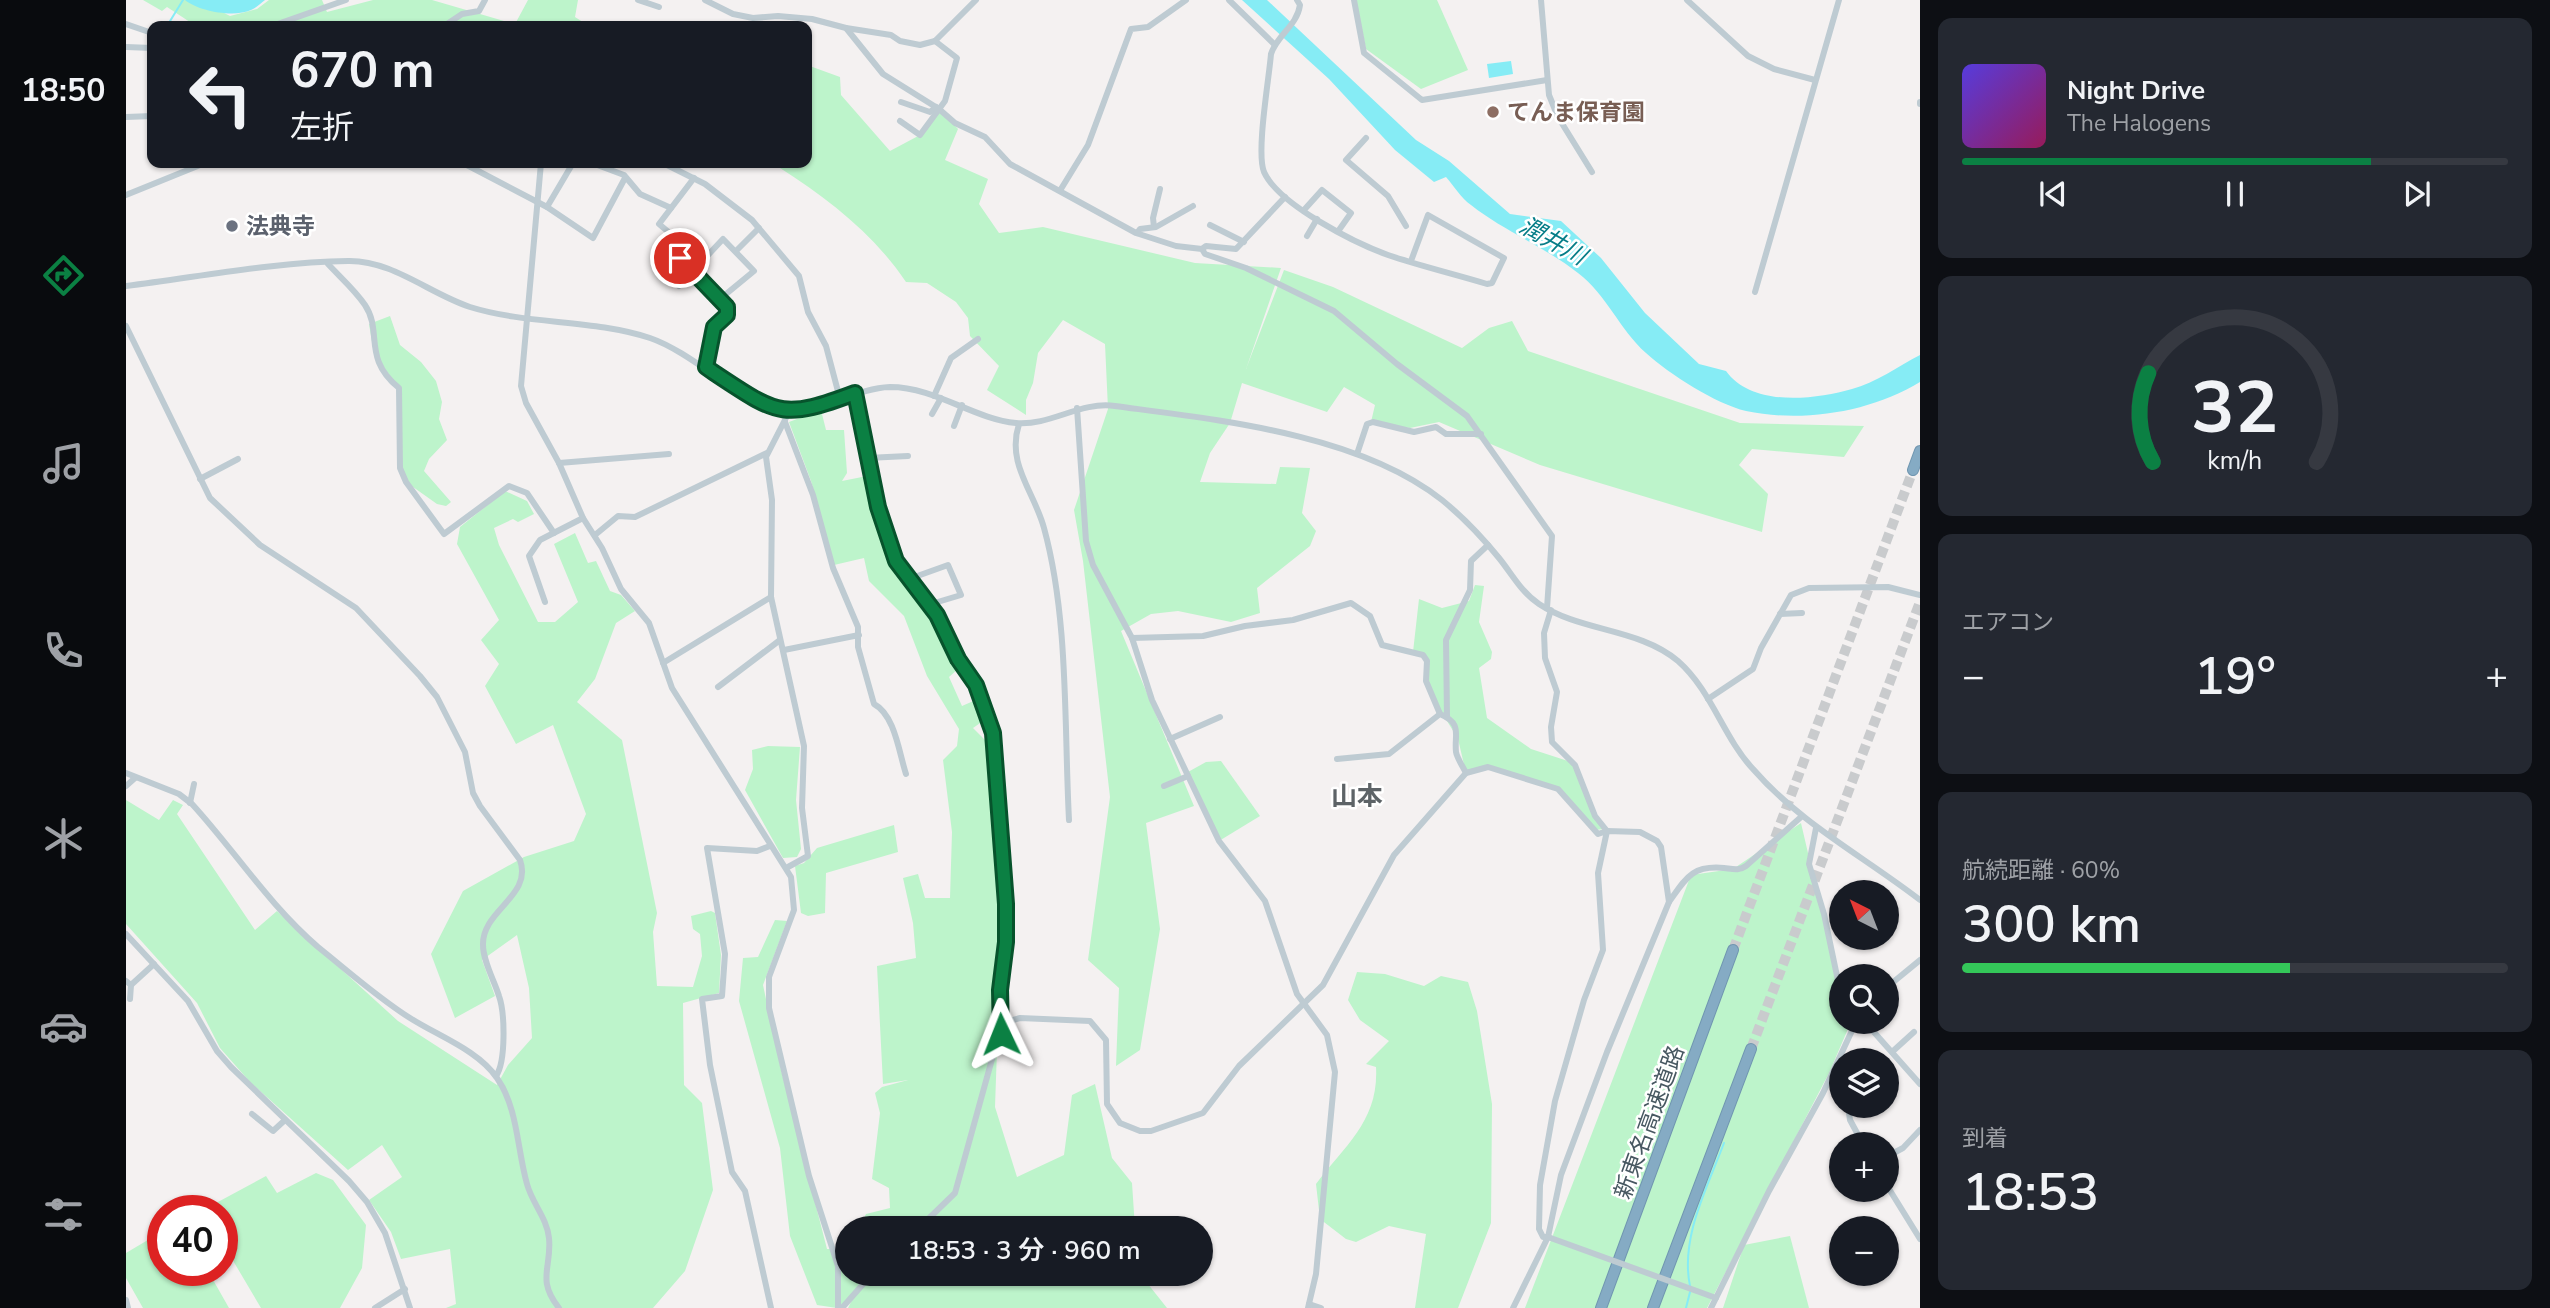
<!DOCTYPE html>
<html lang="ja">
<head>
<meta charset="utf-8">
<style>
	body { margin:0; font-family:"Nunito Sans","Noto Sans JP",sans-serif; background:#242831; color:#f1f3f6; height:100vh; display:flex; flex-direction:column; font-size:26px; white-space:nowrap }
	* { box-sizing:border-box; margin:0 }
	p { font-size:23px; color:#9ea1a6 }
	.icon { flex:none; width:38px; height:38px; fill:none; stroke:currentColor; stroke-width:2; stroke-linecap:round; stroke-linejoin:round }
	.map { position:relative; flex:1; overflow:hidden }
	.sheet { display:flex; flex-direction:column; gap:18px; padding:18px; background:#0d0f14; width:630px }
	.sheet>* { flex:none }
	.hud { position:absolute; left:21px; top:21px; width:665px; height:147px; border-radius:14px; box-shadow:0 2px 5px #0004; background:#171b24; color:#f1f3f6; overflow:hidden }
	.needle { width:46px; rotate:318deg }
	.fabs { position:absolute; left:1703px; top:880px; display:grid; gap:14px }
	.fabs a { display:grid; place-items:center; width:70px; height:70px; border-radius:50%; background:#171b24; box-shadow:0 2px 5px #0004; font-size:35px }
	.speed { position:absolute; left:21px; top:1195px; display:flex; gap:14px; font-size:35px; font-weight:700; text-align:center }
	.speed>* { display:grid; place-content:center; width:91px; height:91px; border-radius:50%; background:#171b24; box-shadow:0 2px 5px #0004; line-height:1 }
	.speed .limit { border:10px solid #d22; background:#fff; color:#111 }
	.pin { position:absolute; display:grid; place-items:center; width:60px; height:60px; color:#fff; margin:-30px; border:4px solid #fff; border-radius:50%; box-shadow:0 2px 7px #0007 }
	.me { position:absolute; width:77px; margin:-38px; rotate:358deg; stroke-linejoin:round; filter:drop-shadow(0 0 5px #0008) }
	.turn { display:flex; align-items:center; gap:24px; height:147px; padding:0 28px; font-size:32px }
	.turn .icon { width:91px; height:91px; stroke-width:2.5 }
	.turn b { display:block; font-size:49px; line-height:60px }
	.big { font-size:52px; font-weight:600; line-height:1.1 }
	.sheet .tile { flex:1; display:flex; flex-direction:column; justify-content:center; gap:10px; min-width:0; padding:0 24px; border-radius:14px; background:#242831 }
	.sheet .dial { align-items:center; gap:0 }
	.dial svg { height:182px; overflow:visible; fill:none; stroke:#363941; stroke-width:7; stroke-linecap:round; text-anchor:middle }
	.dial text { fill:#f1f3f6; stroke:none }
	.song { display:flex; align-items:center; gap:21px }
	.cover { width:84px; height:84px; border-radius:10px; background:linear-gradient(135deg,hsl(250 70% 55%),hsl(330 70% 35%)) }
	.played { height:7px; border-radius:4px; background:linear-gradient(90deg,#0b8043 75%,#363941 75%) }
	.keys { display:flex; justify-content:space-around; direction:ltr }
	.heat { display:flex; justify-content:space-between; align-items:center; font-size:38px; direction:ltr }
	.charge { height:10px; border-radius:5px; background:linear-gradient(90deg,#34c759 60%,#363941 0) }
	.trip { position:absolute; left:709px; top:1216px; width:378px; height:70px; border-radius:35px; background:#171b24; box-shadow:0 2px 5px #0004; font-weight:600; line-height:70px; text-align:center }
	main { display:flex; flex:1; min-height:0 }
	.dock { display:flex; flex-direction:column; width:126px; justify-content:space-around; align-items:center; background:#090b0e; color:#9ea1a6 }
	.dock .icon { width:49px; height:49px }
	.dock .current { color:#0b8043 }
	.dock b { font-size:32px; color:#f1f3f6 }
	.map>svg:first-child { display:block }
</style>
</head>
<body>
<main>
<nav class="dock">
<b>18:50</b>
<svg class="icon current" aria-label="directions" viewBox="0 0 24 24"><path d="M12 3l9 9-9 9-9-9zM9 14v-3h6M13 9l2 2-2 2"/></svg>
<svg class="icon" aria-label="music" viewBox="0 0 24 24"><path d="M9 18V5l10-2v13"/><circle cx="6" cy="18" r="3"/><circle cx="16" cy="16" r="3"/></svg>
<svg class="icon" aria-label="phone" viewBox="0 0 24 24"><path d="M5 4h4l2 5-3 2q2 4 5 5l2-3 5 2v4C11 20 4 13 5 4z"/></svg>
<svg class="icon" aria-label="climate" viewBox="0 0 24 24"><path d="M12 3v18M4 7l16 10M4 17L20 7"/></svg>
<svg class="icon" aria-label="car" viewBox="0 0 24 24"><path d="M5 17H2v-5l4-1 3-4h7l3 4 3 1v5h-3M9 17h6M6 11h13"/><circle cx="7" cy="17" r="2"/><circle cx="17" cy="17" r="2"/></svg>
<svg class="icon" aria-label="filters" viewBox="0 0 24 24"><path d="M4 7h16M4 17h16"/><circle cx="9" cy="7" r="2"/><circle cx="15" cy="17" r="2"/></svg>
</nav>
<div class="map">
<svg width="1794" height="1308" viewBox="0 0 1794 1308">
	<rect width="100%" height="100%" fill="#f4f1f1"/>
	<g fill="#bdf4cb">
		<path d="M17,0h56l31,16 27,-7 12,-9h53l5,12 46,-12h59l72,21 5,5h-313l-29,-19 -5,4z"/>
		<path d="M402,0h50l-3,17 14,9h-75z"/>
		<path d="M1230,0h81l31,70 -47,19 -55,-40z"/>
		<path d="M681,65l33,12 1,18 49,56 30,-16 21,-24 17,18 -13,31 43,19 -9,25 20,29 44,-6 152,36 86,5 -35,101 38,-99 49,17 129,61 27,-20 23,-7 16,30 212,72 124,3 -20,31 -92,-8 -13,16 29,29 -6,38 -222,-67 -101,-43 -29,6 -39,-6 4,-17 -31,-18 -17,25 -85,-29 -12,40 -20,30 -10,29 76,2 4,-17 30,1 -8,45 14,18 -6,15 -53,42 3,25 -29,9 -53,-11 -27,3 -30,17 73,175 -48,17 14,106 -20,121 -24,16 3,-78 -31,-28 22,-163 -27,-236 -9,-51 34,-101 -3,-65 -42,-24 -25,33 -5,30 -7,17v15l-39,-25 12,-24 -29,-30 -2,-18 -12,-16 -29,-19 -21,-1c-33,-49 -78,-83 -126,-114l1,-5h26z"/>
		<path d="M264,316l10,29 21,17 15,19 6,21 -3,17 8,21 -18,19 -5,12 27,31 -5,4 -9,-2 -31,-22 -5,-19 -2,-75 -25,-34 -5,-30z"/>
		<path d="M695,410l5,20h18l3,43 -5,8 25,-5 34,93 32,46 25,54 -9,8 13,29 16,-7 8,20 -13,9 17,17 12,162 -7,200 22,70 47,-22 8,-60 23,-11 17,74 20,25 3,45h-276l7,-14 24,-6 -1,-20 -17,-9 8,-66 -5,-20 7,-6 26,-7 -25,4 -6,-118 39,-8 -3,-35 -10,-45 15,-4 7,24h25l2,-66 -9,-72 14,-14 2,-17 -32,-53 -23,-60 -35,-35 -5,-23 -30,7 -23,-84 -22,-59z"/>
		<path d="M379,491l22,10 7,13 -16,8 -5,-3 -19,9 5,17 39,77h17l23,-20 -24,-58 21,-11 13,30 8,-2 14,30 11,4 14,16 -19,12 -21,56 -18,23 45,38 35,173 -4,19 4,54 36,1 9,-31 -2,-22 -7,-5 -2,-13 20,-5 4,2 6,42 -2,38 -36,10 1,82 18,18 11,87 -28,81 -32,37h-207l10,-4 -6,-55 -49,10 -10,-27 -22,-32 33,-23 -20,-32 -34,25 -98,-88 -30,-34 -23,-45 -71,-79v-124l33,20 14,-20 10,5 -6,9 78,116 22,-19 121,110 99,64 11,-20 24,-27 -3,-50 -12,-53 -35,25 13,36 -40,22 -24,-64 32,-63 61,-34 50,-16 12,-27 -33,-89 -37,19 -31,-58 14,-22 -18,-24 18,-20 -42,-76 3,-17z"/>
		<path d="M1349,585l9,1 -5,36 13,30 -1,7 -12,9 8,50 44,31 40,13 33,67 -9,1 -38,-41 -69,-22 -22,6 -8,-34 -25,-41 -10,-43 -10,-3 6,-53 23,9 27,-7z"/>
		<path d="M642,746l32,1 -4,53 5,49 -4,8 -14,1 -38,-68 8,-21 -1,-19z"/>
		<path d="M1095,761l39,55 -41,25 -31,-69 18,-10z"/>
		<path d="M1675,823l40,172v27h10l-22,51 -122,235h-182l166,-433 42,-6z"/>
		<path d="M768,825l4,27 -72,21 -1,40 -17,3 -7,-3 -6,-47 9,-3 13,-15z"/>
		<path d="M649,920l12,1 -24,64 18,85 46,179h20v25h293l27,34h-319l4,-8 -15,8 -20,-3 -27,-69 -10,-88 -41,-147 4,-43 15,-1z"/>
		<path d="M1231,972l28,2 39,12 17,-10 27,6 9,29 15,93 -1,119 -33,85h-43l11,-74 -37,-8 -33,16 -10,-3 -26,-20 -4,-35c30,-40 63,-64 60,-117l-10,-3 23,-23 -29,-21 -12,-20z"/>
		<path d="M190,1173l17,7 33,45 -4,43 -22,40h-79l-39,-66v-31l-19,-1 63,-34 11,17z"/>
		<path d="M37,1231v39l45,1 21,37h-86l-17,-30v-25z"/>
		<path d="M1664,1236l19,72h-86l21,-63z"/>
	</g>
	<g fill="#86ecf5">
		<path d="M59,0h80c-4,3 -9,8 -14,10 -17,8 -53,1 -66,-10z"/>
		<path d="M1116,0h25l149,140 33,21 61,53 51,7 40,37 44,55 54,51 27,7c26,36 87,29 126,18 23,-6 47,-23 68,-34v27c-49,30 -117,41 -174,29 -30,-7 -77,-37 -100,-58 -27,-24 -39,-58 -68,-80 -33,-26 -74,-42 -107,-68 -10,-7 -17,-19 -25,-28l-12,5 -39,-32 -66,-71z"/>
		<path d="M1385,61l2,13 -24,4 -2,-14z"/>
	</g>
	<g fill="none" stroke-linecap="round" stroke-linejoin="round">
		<g stroke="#86ecf5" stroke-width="2">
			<path d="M41,26l16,-26"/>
			<path d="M1564,1286c-10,-48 17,-98 34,-143"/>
			<path d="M1560,1308l4,-16"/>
		</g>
		<g stroke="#c9cbcd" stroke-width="10" stroke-dasharray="10 5" stroke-linecap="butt">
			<path d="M1607,950l180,-480"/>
			<path d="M1625,1049l169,-447"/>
		</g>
		<g stroke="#7096b0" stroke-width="12">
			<g id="highway">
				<path d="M1787,470l7,-19"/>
				<path d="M1475,1308l132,-358"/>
				<path d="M1527,1308l98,-259"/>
			</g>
		</g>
		<g stroke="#becbd2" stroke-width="6">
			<path d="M512,0l21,7"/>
			<path d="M579,0l28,14 20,4 25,-2 34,3 34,9 37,46 56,35 16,14 30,14 25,27 126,69 40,13 26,3 3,5 41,14 88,43 63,53 70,52 85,120 -5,72"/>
			<path d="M1103,0l46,45"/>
			<path d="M1171,0l3,5c-3,21 -23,30 -29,49 -2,25 -15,98 -7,118 15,33 91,71 124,83 32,11 66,19 99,29l5,-1 12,-25 -76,-43 -17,46"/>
			<path d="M1228,0l10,53 58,47 125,-20"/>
			<path d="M1415,0l8,95 9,22 34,55"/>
			<path d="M1561,0l61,56 26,13 41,11"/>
			<path d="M0,24l26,9"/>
			<path d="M146,26l74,-26"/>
			<path d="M318,26l18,-12 17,-3 6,-11"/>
			<path d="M720,28l45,7 9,6 20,4 15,-4 41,-41"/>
			<path d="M0,47l26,1"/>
			<path d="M775,102l29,10 6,-5"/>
			<path d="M1794,102v2"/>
			<path d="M0,117l26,-1"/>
			<path d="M774,121l20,14 25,-34 12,-43 -22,-17"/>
			<path d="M1240,138l-20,22 42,36 18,30"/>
			<path d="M337,163l84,44 46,31 32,-60"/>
			<path d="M415,163l-20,223 5,17 33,60 24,55 19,30 19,41 28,34 23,65 119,189 3,33 -25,67v31l40,168 29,90v42"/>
			<path d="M466,163l32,12 16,19 31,14"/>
			<path d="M537,163l42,21 47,36 47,56 9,36 18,34 14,53"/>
			<path d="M568,178l-35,46 13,11 -6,9 61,63v8l-13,12 -8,40"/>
			<path d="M935,189l27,-44 43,-116 17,-2 38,-27"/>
			<path d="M0,195l79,-32"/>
			<path d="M421,207l26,-44"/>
			<path d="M1178,210l18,-20 29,23 -12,17"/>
			<path d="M1084,225l34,17"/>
			<path d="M1028,227l-1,-9 7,-29"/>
			<path d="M1011,233l3,-4 16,-2 37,-21"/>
			<path d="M1181,236l10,-17"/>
			<path d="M1076,249l4,-3 30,3 49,-52"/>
			<path d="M610,251l23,-23"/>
			<path d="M202,264c12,13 27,26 37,41 18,27 -3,53 34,83l1,80 6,14 38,52 65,-48 18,7 27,40"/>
			<path d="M0,286c73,-9 148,-24 222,-25 44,-1 82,33 122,46 58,18 122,12 180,31 44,15 94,67 132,73 37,6 71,-23 108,-24 45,0 84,32 126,36 35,3 64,-22 99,-17 104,14 244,28 327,94 21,17 40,37 57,58 13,16 22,34 40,46 42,28 100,24 139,57 34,30 45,76 75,108 48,55 110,87 167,131"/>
			<path d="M553,286l44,-47 31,32 -34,28"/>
			<path d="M1629,292l84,-292"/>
			<path d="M0,326l84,172 50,47 96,63 64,68 17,21 28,55 8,41 7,13 40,54c13,36 -38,50 -37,85 0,16 11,35 16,51 6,17 7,66 -3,80"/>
			<path d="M729,393l23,114 18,54 41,54 21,44 18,26 17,48 13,171v38l-6,48 2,33"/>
			<path d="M808,396l17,-38 27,-19"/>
			<path d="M951,408l9,133 7,24 39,73 20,62 67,141 46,60 32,93 30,41 8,37 -19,202 -8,34"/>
			<path d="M806,414l9,-16"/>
			<path d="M659,422l28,73 20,73 25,59v20l16,57c21,11 25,49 32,70"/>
			<path d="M893,424c-13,40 15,67 25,104 25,91 20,198 25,292"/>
			<path d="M828,426l8,-21"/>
			<path d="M1231,454l10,-30 6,-2 41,10 22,-5 10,7h35"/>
			<path d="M741,458l41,-2"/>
			<path d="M433,463l110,-9"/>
			<path d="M74,479l38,-20"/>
			<path d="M469,535l23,-19 17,1 132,-64"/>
			<path d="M783,579l39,-14 13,30 -30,9"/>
			<path d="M419,602l-16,-46 11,-16 43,-22"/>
			<path d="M1654,614l22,-1"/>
			<path d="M1006,638l71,-2 42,-10 48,-6 58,-17 19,13 12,29 41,10 4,6 -1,20 14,33"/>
			<path d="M658,650l75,-15"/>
			<path d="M537,663l108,-66"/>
			<path d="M592,687l62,-47"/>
			<path d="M1582,699l45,-30 8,-21 30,-53 18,-7 79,-1 32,8"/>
			<path d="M1321,717l-1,-77 24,-50 1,-29 17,-16"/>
			<path d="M1044,739l50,-22"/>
			<path d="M1211,759l52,-5 51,-40c23,10 14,20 16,38 1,6 7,15 10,21"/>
			<path d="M0,773l53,21 13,10c43,47 77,101 126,143 30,24 60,51 92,71 28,18 68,32 87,60 21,30 20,71 30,106 5,19 20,34 22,54 3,30 -13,41 10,70"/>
			<path d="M0,786l9,-8"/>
			<path d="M1038,786l24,-10"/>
			<path d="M64,803l4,-19"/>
			<path d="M1690,828l-7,36 15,50 17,81"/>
			<path d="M644,846l-13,5 -50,-3 18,106 -3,42 -20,3 8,66 22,107 13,19 26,117"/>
			<path d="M662,867l20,-11 -6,-48 2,-62 -33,-149 1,-97 -6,-43 23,-45"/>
			<path d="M1543,902c17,-24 23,-37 55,-34 9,1 15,3 22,-2l55,-49"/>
			<path d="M0,934l62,67 29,50 14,16 118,114 18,21 18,31 25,75"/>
			<path d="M0,981l5,4 23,-21"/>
			<path d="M1760,988l34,-28"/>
			<path d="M4,999l1,-14"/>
			<path d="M1739,1022l55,62"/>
			<path d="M1766,1052l22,-20"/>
			<path d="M1722,1106l2,14 13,24"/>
			<path d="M126,1114l21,17 12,-11"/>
			<path d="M1760,1157l17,-9 17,-18"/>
			<path d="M1760,1184l34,55"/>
			<path d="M793,1228l36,-35 47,-170 18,-5 70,3 16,19 1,64 13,19 20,8h11l52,-18 36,-47 84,-81 71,-130 72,-82 22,-6 70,22 40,45 9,-3 33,1 17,9 4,6 8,55 -62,150 -46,123 -13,62 -35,71"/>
			<path d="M1422,1237h-5l-4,-8 1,-44 15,-84 29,-101 19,-50 -5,-77 9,-42 -12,-15 -20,-51 -23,-23 -1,-15 6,-35 -12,-34 -1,-25 7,-23"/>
			<path d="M0,1300l2,8"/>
			<path d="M1183,1304l12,4"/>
			<path d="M249,1308l30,-19"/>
			<path d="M716,1308l30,-34"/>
			<path d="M1585,1308l58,-117 54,-98 33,-71"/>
		</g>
		<use href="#highway" stroke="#85abc4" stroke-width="10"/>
		<path stroke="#becbd2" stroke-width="6" d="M1422,1237l168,61"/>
	</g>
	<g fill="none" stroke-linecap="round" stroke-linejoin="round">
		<g stroke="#07532c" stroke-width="18">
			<path id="route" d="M554,258l47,49v8l-13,12 -8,40 7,5c64,42 68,49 142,21l23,114 18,54 41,54 21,44 18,26 17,48 13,171v38l-6,48 1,44"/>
		</g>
		<use href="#route" stroke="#0b8043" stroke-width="12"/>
	</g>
	<circle fill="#8d6e63" stroke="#fff" stroke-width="2.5" cx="1367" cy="112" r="7"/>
	<circle fill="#6b7280" stroke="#fff" stroke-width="2.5" cx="106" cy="226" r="7"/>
	<g text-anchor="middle" stroke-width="5" stroke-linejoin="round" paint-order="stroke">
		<g font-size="23" font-weight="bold" fill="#785e54" stroke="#fff" text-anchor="start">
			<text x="1381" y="120">てんま保育園</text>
		</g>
		<g font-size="23" font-weight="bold" fill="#5b616d" stroke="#fff" text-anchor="start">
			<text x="120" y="234">法典寺</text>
		</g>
		<g font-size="23" fill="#475861" stroke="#fff">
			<text transform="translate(1523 1122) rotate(-70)" y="8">新東名高速道路</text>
		</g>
		<g font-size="24" font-style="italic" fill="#057d88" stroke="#fff">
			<text transform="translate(1427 241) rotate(29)" y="8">潤井川</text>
		</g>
		<g font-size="26" font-weight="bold" fill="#5d6367" stroke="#fff">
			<text x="1231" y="805">山本</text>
		</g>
	</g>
</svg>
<div class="fabs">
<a><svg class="needle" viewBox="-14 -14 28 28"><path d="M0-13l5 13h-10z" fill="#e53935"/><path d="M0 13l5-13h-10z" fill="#9ea1a6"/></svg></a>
<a><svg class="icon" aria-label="search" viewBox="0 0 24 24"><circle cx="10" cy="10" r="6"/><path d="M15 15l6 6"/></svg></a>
<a><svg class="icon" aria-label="layers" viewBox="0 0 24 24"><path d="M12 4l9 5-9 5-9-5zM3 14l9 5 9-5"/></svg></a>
<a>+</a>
<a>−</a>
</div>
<div class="speed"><div class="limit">40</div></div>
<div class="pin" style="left:554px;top:258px;background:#d93025"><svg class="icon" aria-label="arrive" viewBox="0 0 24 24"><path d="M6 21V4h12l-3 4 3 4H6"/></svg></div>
<svg class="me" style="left:875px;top:1034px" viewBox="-20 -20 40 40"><path d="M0-17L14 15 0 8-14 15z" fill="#0b8043" stroke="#fff" stroke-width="4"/></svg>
<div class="trip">18:53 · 3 分 · 960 m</div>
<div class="hud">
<div class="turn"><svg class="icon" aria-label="left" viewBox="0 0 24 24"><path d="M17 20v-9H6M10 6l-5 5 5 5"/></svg><div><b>670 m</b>左折</div></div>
</div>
</div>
<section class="sheet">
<div class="tile">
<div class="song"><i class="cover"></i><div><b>Night Drive</b><p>The Halogens</p></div></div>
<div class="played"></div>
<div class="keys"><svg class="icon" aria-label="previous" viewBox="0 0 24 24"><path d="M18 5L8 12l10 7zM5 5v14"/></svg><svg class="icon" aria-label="pause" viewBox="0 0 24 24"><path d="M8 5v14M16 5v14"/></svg><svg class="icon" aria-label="next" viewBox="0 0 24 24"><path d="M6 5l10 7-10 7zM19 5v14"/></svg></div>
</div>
<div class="tile dial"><svg viewBox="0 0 100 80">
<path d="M14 69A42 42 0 1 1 86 69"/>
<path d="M14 69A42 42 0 0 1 12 30" stroke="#0b8043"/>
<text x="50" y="56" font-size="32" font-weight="700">32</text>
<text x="50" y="72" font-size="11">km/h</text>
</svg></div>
<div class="tile"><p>エアコン</p>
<div class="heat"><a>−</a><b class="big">19°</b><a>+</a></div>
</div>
<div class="tile"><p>航続距離 · 60%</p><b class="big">300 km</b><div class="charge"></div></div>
<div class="tile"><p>到着</p><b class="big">18:53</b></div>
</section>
</main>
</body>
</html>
